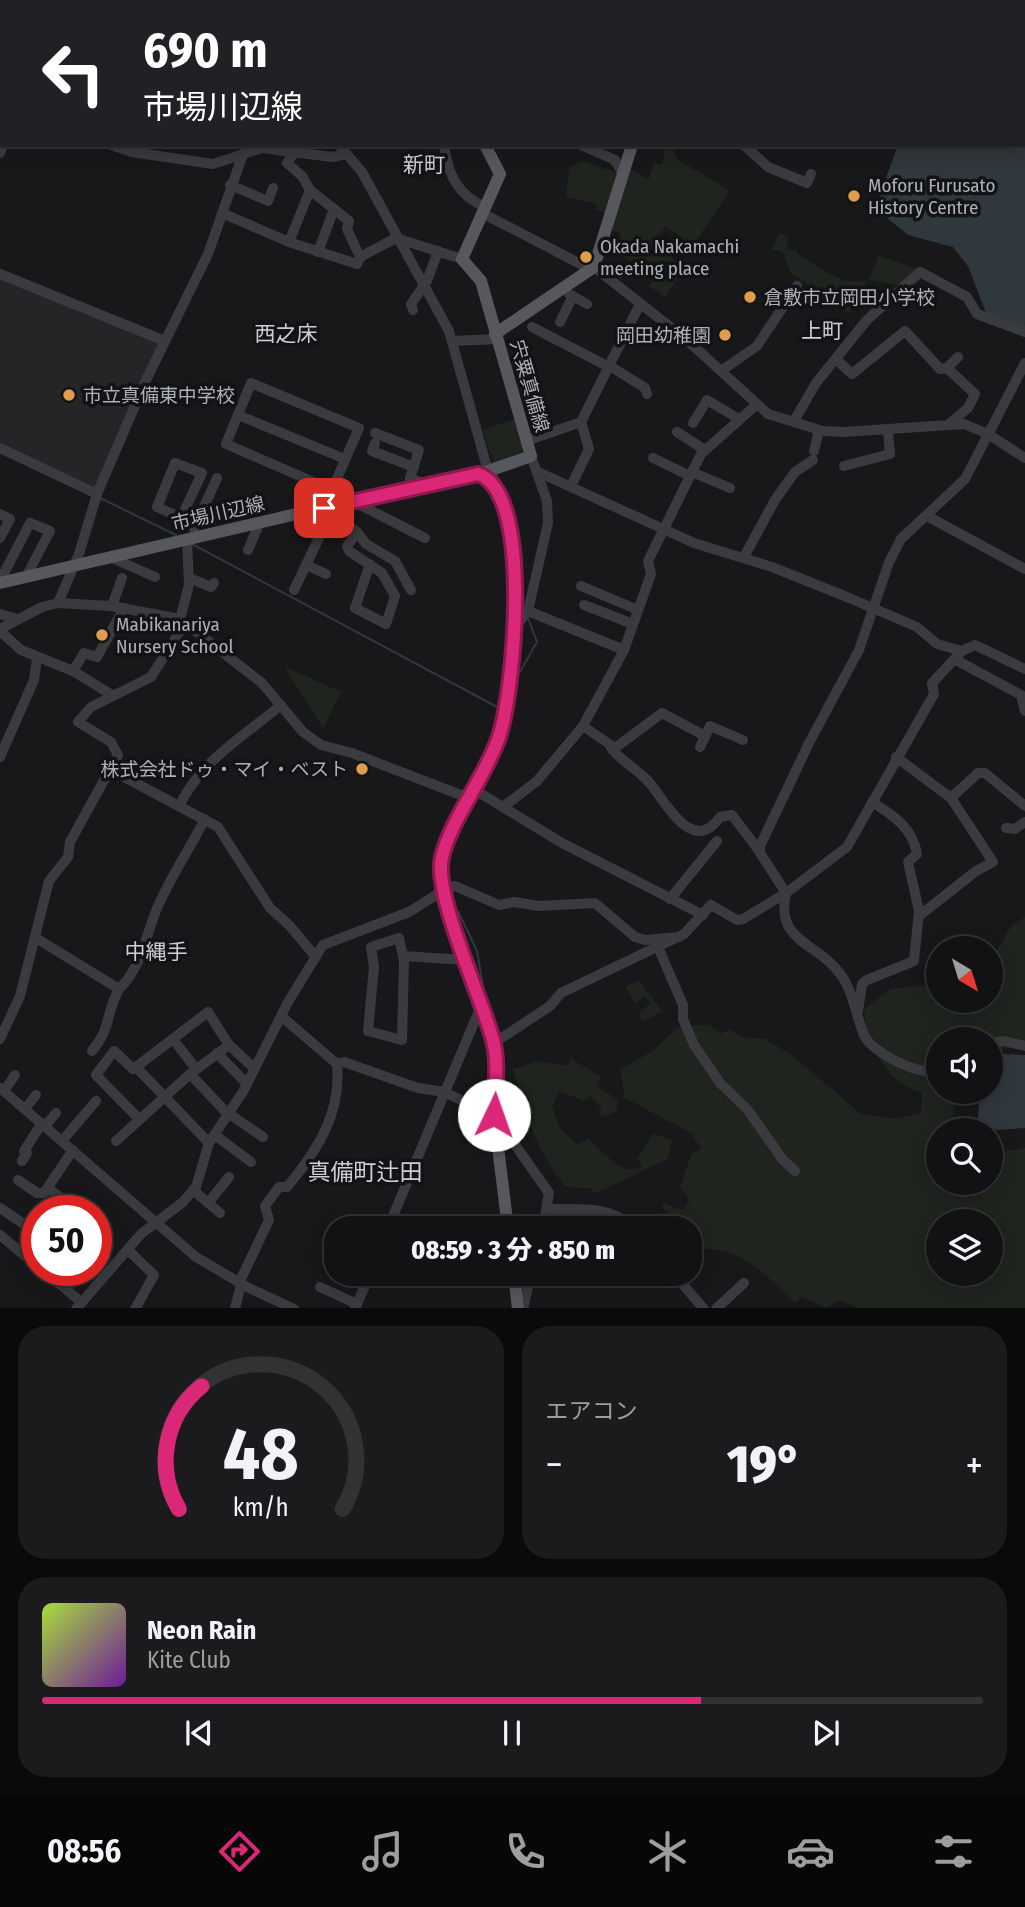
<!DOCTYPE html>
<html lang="ja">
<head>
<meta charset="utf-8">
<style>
	body { margin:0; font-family:"Fira Sans Condensed","Noto Sans JP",sans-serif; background:#1b1b1d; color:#f1f3f6; height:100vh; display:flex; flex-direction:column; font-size:26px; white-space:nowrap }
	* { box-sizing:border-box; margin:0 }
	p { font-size:23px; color:#9c9ea0 }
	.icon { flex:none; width:38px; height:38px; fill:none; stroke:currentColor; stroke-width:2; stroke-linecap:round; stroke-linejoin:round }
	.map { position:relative; height:1308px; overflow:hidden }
	.side { display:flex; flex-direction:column; gap:18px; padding:18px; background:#0a0a0b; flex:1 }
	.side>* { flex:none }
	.top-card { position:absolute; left:0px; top:0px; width:1026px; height:147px; box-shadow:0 4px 18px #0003,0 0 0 2px #313234; background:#202124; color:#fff; overflow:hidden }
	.needle { width:46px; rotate:142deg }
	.tools { position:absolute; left:926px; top:936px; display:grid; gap:14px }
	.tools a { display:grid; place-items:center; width:77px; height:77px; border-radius:50%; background:#121214; box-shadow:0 4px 18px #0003,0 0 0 2px #313234; font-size:35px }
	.speed { position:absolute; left:21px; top:1195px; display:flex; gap:14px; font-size:35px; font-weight:700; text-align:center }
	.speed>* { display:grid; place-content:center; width:91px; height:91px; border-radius:50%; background:#121214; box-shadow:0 4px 18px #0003,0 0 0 2px #313234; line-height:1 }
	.speed .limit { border:10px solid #d22; background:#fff; color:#111 }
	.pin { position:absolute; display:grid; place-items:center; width:60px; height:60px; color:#fff; margin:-30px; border-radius:14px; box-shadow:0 4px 10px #0006 }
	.me { position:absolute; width:77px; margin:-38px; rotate:3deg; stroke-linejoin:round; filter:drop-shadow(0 0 5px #0008) }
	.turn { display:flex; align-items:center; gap:24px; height:147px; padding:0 28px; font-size:32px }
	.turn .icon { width:91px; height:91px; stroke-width:2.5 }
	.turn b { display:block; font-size:49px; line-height:60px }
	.big { font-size:52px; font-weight:800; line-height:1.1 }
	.side .widget { flex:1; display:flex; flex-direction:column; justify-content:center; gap:10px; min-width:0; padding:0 24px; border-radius:28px; background:#1b1b1d }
	.side .dial { align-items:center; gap:0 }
	.dial svg { height:182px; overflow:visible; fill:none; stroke:#313234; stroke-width:7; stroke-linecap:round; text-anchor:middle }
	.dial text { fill:#f1f3f6; stroke:none }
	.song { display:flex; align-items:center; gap:21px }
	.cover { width:84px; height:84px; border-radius:10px; background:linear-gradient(135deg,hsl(80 70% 55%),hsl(280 70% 35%)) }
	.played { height:7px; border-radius:4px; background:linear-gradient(90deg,#db2777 70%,#313234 70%) }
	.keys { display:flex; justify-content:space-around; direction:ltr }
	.heat { display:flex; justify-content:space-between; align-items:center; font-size:38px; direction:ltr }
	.side .tiles { flex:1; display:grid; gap:18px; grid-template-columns:1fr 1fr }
	.widget:last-child { grid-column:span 2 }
	.trip { position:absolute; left:324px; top:1216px; width:378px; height:70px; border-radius:28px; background:#121214; box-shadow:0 4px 18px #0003,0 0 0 2px #313234; font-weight:800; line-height:70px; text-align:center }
	.tabs { display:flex; height:112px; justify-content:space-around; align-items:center; background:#070708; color:#9c9ea0 }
	.tabs .icon { width:49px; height:49px }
	.tabs .active { color:#db2777 }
	.tabs b { font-size:32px; color:#f1f3f6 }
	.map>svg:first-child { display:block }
</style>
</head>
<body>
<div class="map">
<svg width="1025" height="1309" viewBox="0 0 1025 1309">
	<rect width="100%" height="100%" fill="#18181a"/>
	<path fill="#242527" d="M0,277l161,66 -65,148 -96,-45z"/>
	<g fill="#1f241f" fill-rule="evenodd">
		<path d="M666,145h7l3,13 54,33 -38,55 -26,-20 -12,15 30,28 -19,28 -16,-11 5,-7 -28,-21 -11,-4 6,-21 -12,-3 -6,-8 1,-10 -8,-2 1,-6 -31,-7 3,-29 13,-7 43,14 3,-7 21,11 5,-16 8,1z"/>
		<path d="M780,233l8,3 -1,13 9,1 2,5c24,12 41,32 70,25l11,-24 39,13 -18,16 -32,-5 -19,33 -32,-18 1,-4 -27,-17 -8,-22 -12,-3z"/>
		<path d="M515,419l9,28 -7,9 -23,7 -11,-33z"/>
		<path d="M284,666l57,26 -18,36z"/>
		<path d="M1025,917v133l-12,-3 -22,6 -1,-13h-52v28l-21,1 -42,-25 -8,-9 -3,-26 27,-20 47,-5v17h52l1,-41 21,-35z"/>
		<path d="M639,980l23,31 -20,11 -4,-7 12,-12 -6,-7 -9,7 -10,-16z"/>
		<path d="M709,1024l11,10 10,-5 12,8 24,2 28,18 66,56 33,6 28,-6 1,-20c-26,-8 -36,-23 -50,-46l43,27h23v18h17l-2,26 5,12h-20v53h52l1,-33 11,2 23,-4v160h-167l-18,-8 -14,8 -24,-11 -7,6c-35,-33 -53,-58 -105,-54v-21h-23l9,-6 -14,-15 2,-4 18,7 8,-9 -10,-14 11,-32 10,-7 -10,-15 -66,-35 -5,-30c23,-10 40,-20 56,-40zM938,1222h52v52h-52z"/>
		<path d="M570,1058l31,19 -4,9 21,14 -2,11 -14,6 -4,-4 4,-4 -12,-13 -5,5 -25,-9 -8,13 7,22 19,18 10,-7c15,13 33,39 54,29l-5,-9 16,-24 19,6 -4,19 -74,35 -2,-5 -27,-3c-30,-37 -39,-72 -52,-117l25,-8 31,5z"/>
	</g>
	<g fill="#30383d">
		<path d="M1024,62l1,1v265l-39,-15 -18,-47 -15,-19 -45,-12 -33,-27 23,-63h126z"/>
		<path d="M1004,1054l21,1v73l-32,2 -9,-3 -7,3 3,-38h10l1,-34z"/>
	</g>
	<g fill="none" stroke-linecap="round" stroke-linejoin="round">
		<g stroke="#30383d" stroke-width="2">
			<path d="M226,0l1,2"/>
			<path d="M496,474l16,33 9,42 2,61"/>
			<path d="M100,498l76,37"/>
			<path d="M192,544l307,164"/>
			<path d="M517,677l20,-35 -9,-24"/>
			<path d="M508,725l6,-28"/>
			<path d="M458,911l19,40 8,47"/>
			<path d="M500,1054v26"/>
		</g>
		<g stroke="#3a3b3e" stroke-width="10">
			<path d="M217,0l5,2"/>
			<path d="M497,0l4,2"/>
			<path d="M63,2l1,-2"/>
			<path d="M335,2v-2"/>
			<path d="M534,2l1,-2"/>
			<path d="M1023,2l1,-2"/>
			<path d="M1024,55l1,1"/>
			<path d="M0,130h2"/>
			<path d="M111,145l21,7 81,12 49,-16 70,9 15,-3"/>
			<path d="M339,145l23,27 87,159 39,140"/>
			<path d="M444,145c4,29 13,50 41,62"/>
			<path d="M581,145l34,15 8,14"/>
			<path d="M744,145l24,22 39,16 4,-9"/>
			<path d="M295,152l-8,11 15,13 8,14 39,31 -2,8 13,28"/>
			<path d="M0,153l3,-8"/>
			<path d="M230,185l38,16 5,-13"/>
			<path d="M222,213l67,29 68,22 3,-7 36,-19 66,21"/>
			<path d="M482,213l110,57"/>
			<path d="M289,242l21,-52"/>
			<path d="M318,252l16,-43"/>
			<path d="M594,267l94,74 80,73 55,17 20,1 121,-8 24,10 37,24"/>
			<path d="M0,274l165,67"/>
			<path d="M569,294l18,10"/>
			<path d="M413,310l-2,-6 16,-23 11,-30"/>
			<path d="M560,322l13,-26"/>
			<path d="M532,327l77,40"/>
			<path d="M452,341l45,-2"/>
			<path d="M837,360l15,14 53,-43 35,38 7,-1 28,26 -7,14 -19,16"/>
			<path d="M610,366l35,22 2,6"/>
			<path d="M947,368l11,-11"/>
			<path d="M721,371l36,-25 40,-60"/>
			<path d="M251,383l108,45 -27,62 -106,-46z"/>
			<path d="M238,415l107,44"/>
			<path d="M794,421l22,-38 51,-63 53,-48 47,25 10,17 48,18"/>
			<path d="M693,423l14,-23 32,19"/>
			<path d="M677,432l28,18"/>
			<path d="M375,433l44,17 -9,28 14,6"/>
			<path d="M526,441l55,-19 59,-118"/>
			<path d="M375,443l-3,8 42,16"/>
			<path d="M0,448l97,46"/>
			<path d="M814,451l5,-21"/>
			<path d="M653,458l37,18"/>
			<path d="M844,466l46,-12 -2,-23"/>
			<path d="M538,472l156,71 78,24 75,30 70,30 20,17 25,7"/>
			<path d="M692,472l38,16"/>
			<path d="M571,486l18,-37 -8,-27"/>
			<path d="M352,501l73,37"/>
			<path d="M324,508l33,24 -10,14 2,5 33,22 13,23 -9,28 -31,-16 15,-44"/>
			<path d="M0,514l10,5 -10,19"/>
			<path d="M927,516l98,53"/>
			<path d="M181,518l21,-45 -27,-10 -18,44 39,17"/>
			<path d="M194,529l23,-51"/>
			<path d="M357,532l9,12 29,17 16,29"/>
			<path d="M248,550l11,-26"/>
			<path d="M110,557l45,20"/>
			<path d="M744,557l31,-57 20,-28 18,-12"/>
			<path d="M306,565l20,9"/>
			<path d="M189,578l22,9 3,-4"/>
			<path d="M0,581l30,-58 20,8 -24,46"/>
			<path d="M581,586l57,24"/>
			<path d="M294,590l34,-71 -9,-9"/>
			<path d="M58,603l21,-49 18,-60 49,-114 62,-126 35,-100"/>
			<path d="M584,605l49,19"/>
			<path d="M112,606l10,-28"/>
			<path d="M528,611l96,39"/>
			<path d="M0,614l17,5"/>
			<path d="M515,627l13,-16 20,-88 -1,-22 -16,-45"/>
			<path d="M0,629l42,-22 16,-4 53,3 69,13 82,64 41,49 18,13 31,8 119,46"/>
			<path d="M0,631l21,19 52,21"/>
			<path d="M956,660l65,35 4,16"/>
			<path d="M112,695l-39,-24 11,-18 13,4 27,-49"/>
			<path d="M583,726l32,22 47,-35 43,23"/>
			<path d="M700,747l10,-21 33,14"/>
			<path d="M611,748c10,13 26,21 37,33 17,19 44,76 72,36l12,-2 28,37"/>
			<path d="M0,757l34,-77 3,-22"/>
			<path d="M896,757l55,41 42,64 -17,9 -57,45"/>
			<path d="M111,770l107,57 52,81 19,17 27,32"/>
			<path d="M475,790l87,53 141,72"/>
			<path d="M951,798l27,-25h7l40,33"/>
			<path d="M180,804c24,-46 63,-67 101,-99"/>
			<path d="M503,807l34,-26 46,-55 41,-76 27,-76 -3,-13 53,-107 55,-49"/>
			<path d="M1006,828l9,1 10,-7"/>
			<path d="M444,888l11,-2 44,19 15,-3 25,4 56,-3 40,34 10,3 34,-3"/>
			<path d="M670,899l47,-58"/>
			<path d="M36,938l83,51c23,-21 27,-56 39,-83 13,-30 32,-58 47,-87"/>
			<path d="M399,938l5,23 -2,79 -34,-9 6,-64 -3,-20z"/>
			<path d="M658,947l25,58v14l11,26 26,38 27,26 36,51 12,11"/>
			<path d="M403,956l62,4"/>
			<path d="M858,1011l4,-27 5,-4 47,-19 5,-50 -11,-49 9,-8c-4,-26 -24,-39 -45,-52"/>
			<path d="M0,1039l20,-43 29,-115 19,-24 2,-15 48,-87 -7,-13 -33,-20 13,-15 60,-30 31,-49 -2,-9 9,-34 -2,-45"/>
			<path d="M173,1039l23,30"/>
			<path d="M494,1043l56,-37 11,-13 123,-59 27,-29 26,15 6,-1 43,-26 61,-46 87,-153 -2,-11 30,-32 13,-6 50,24"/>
			<path d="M990,1043l14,-2 21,5"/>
			<path d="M92,1051c20,-24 13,-37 27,-62"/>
			<path d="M217,1053l30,31"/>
			<path d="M337,1064l7,-2 74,26 26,4 50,23 55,78 -6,35"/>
			<path d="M136,1067l-3,2 -19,-18 -18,24 42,43"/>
			<path d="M938,1071c-19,5 -66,-18 -74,-36 -8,-19 -11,-44 -23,-60 -24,-34 -66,-32 -55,-82l-26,-40v-7l49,-103 50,-93 30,-88 12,-23 64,-60 60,-116"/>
			<path d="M190,1074l39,-29 25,23"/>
			<path d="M0,1088l196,169 51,30 47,22"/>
			<path d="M4,1091l11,-16"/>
			<path d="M25,1109l11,-14"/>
			<path d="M45,1126l11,-13"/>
			<path d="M215,1135l36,27"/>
			<path d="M62,1141l34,-40"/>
			<path d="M116,1141l74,-67 35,37 38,26"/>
			<path d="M209,1143l-73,-76 72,-55 21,33"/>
			<path d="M22,1161l5,-8 -3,-2 18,-28"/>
			<path d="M18,1180l19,13h7l29,-43"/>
			<path d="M48,1188l28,22"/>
			<path d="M193,1190l27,23"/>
			<path d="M208,1203l21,-26"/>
			<path d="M0,1208l37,25"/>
			<path d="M548,1209c27,1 64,-5 84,19"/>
			<path d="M388,1228l93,-222"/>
			<path d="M0,1235l37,31"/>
			<path d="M128,1250l26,25 -19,34"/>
			<path d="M43,1270l38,32"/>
			<path d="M674,1274l30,35"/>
			<path d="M239,1283l30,-63 -4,-14 14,-19h8c30,-36 55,-74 50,-123l-56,-48"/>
			<path d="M59,1284l10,-14"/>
			<path d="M320,1287l37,17"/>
			<path d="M76,1309l65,-75 42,-32 13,-15 13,-44 35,-53 44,-88 35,-57 86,-33 35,-22"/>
			<path d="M235,1309l6,-25"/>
			<path d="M355,1309l15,-35"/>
			<path d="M523,1309l8,-35"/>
			<path d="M716,1309l28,-26"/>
		</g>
		<g stroke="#56585d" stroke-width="12">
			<path d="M423,0v2"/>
			<path d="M774,2l1,-2"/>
			<path d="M485,145l15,29 -38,85 19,22 50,175 -43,15 -2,5"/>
			<path d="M495,334l99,-67 38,-122"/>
			<path d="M486,476l16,28 11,43 2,90 -5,50 -11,50 -52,109 -6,28 24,86 29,83v72l14,113"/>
			<path d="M0,583l464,-108 22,1"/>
			<path d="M514,1274l4,35"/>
		</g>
	</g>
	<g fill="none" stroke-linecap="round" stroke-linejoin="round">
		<g stroke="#8e194d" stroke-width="18">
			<path id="route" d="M324,508l154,-34c56,18 36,218 21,263 -14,41 -47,80 -57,120 -9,38 40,141 51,183 6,24 2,51 1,75"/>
		</g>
		<use href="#route" stroke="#db2777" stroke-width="12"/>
	</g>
	<g fill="#de9c4c" stroke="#131315" stroke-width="2.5">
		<circle cx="854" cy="196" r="7"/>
		<circle cx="586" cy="257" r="7"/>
		<circle cx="750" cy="297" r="7"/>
		<circle cx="725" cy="335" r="7"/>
		<circle cx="69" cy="395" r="7"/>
		<circle cx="102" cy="635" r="7"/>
		<circle cx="362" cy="769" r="7"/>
	</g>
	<g text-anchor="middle" stroke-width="7" stroke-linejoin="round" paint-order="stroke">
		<g font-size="19" fill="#acb1b8" stroke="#131315" text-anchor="start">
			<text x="868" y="192">Moforu Furusato<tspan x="868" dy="22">History Centre</tspan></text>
			<text x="600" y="253">Okada Nakamachi<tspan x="600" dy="22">meeting place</tspan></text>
			<text x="764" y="304">倉敷市立岡田小学校</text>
			<text x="711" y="342" text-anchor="end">岡田幼稚園</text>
			<text x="83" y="402">市立真備東中学校</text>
			<text x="116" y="631">Mabikanariya<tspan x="116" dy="22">Nursery School</tspan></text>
			<text x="348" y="776" text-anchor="end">株式会社ドゥ・マイ・ベスト</text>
		</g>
		<g font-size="19" fill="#acb1b8" stroke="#131315">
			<text transform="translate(530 386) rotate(74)" y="7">宍粟真備線</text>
			<text transform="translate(218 513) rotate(-13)" y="7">市場川辺線</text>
		</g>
		<g font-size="21" fill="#ccd0d5" stroke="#131315">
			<text x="424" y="172">新町</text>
			<text x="822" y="338">上町</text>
			<text x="286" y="341">西之床</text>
			<text x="156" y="959">中縄手</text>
		</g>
		<g font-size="23" fill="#ccd0d5" stroke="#131315">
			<text x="365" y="1180">真備町辻田</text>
		</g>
	</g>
</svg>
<div class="tools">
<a><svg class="needle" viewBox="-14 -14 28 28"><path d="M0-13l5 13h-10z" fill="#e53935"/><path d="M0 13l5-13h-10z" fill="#9c9ea0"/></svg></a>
<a><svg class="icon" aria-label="sound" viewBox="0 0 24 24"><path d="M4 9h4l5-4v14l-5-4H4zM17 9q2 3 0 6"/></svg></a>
<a><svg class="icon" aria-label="search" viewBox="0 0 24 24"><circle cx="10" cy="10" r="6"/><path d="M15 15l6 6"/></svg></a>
<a><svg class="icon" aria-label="layers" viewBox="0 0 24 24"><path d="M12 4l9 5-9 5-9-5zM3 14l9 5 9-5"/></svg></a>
</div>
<div class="speed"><div class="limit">50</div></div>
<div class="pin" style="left:324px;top:508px;background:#d93025"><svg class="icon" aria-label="arrive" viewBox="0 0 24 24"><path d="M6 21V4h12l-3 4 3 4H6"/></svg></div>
<svg class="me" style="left:494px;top:1115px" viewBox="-20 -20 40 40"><circle r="19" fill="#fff"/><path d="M0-13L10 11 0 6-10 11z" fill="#db2777"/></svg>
<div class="trip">08:59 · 3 分 · 850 m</div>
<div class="top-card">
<div class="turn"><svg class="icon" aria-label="left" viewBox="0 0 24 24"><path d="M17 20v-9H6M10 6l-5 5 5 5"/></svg><div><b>690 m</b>市場川辺線</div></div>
</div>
</div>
<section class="side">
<div class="tiles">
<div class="widget dial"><svg viewBox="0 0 100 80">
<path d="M14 69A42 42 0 1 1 86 69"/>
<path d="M14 69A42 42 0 0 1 24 15" stroke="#db2777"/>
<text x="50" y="56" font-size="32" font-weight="700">48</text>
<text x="50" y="72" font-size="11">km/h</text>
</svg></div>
<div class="widget"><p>エアコン</p>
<div class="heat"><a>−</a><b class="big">19°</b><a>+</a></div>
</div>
<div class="widget">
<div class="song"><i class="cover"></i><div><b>Neon Rain</b><p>Kite Club</p></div></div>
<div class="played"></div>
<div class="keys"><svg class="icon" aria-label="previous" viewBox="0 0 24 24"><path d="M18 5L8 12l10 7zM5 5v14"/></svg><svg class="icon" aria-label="pause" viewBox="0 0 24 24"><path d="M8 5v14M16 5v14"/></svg><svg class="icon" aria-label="next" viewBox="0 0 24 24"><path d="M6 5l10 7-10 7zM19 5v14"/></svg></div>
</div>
</div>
</section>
<nav class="tabs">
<b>08:56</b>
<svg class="icon active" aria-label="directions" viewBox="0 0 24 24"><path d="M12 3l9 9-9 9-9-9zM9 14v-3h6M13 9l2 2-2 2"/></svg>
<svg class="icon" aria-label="music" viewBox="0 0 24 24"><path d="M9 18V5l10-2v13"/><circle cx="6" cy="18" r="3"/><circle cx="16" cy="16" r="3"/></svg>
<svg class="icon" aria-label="phone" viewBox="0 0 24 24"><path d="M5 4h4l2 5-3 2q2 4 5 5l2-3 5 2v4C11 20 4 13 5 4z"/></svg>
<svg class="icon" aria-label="climate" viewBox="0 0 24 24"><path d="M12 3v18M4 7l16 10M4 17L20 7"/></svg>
<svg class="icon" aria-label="car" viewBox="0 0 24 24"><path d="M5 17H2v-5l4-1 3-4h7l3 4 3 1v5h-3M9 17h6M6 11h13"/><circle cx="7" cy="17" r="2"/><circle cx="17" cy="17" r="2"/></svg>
<svg class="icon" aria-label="filters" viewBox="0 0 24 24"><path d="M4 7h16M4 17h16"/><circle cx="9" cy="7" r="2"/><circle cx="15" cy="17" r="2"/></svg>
</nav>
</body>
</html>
